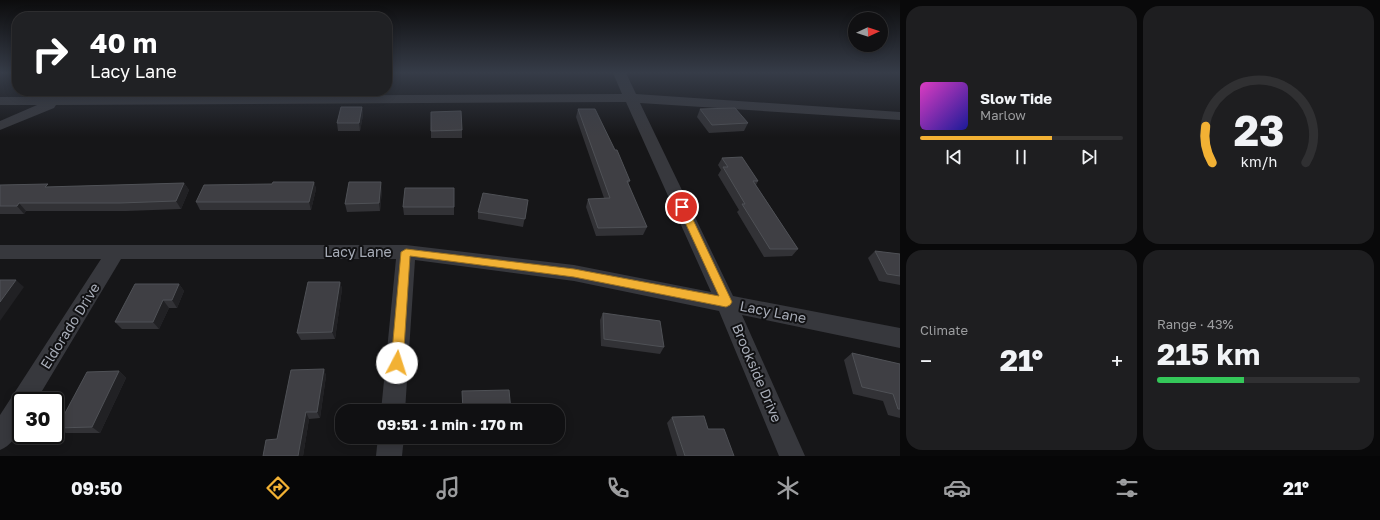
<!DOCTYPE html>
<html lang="en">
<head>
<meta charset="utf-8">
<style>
	body { margin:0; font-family:"Golos Text",sans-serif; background:#1e1e20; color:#f1f3f6; height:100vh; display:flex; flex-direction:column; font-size:15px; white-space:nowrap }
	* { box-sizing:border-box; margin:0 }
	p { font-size:13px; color:#9c9d9f }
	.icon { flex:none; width:22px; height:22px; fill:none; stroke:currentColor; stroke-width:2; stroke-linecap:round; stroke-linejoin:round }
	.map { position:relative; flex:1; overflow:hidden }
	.drawer { display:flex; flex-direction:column; gap:6px; padding:6px; background:#09090a; width:480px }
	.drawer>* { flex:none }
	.banner { position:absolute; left:12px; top:12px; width:380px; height:84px; border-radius:16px; box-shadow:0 2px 10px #0003,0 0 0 1px #303032; background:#202124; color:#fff; overflow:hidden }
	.needle { width:26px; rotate:87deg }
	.fabs { position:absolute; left:848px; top:12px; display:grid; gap:8px }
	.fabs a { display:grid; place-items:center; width:40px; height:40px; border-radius:50%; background:#101012; box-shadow:0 2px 10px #0003,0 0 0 1px #303032; font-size:20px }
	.speed { position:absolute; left:12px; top:392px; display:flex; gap:8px; font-size:20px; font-weight:700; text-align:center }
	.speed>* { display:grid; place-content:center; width:52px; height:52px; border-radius:50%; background:#101012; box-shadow:0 2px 10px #0003,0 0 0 1px #303032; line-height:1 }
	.speed .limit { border:2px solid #111; border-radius:6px; background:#fff; color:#111 }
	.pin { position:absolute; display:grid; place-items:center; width:34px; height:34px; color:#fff; margin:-17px; border:2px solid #fff; border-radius:50%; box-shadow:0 1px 4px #0007 }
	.me { position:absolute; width:44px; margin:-22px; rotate:5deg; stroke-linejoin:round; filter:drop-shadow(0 0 3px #0008) }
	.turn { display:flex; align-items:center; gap:14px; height:84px; padding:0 12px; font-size:18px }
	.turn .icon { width:52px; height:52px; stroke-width:2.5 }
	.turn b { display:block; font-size:28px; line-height:34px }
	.big { font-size:30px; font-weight:700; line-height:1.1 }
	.drawer .tile { flex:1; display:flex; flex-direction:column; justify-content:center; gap:6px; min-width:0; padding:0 14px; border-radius:16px; background:#1e1e20 }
	.drawer .dial { align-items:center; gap:0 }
	.dial svg { height:104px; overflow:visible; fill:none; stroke:#303032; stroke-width:7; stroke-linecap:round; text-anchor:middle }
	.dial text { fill:#f1f3f6; stroke:none }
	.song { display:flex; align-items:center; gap:12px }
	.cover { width:48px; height:48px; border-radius:6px; background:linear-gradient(135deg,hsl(310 70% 55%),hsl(240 70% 35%)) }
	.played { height:4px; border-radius:2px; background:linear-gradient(90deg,#f2b134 65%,#303032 65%) }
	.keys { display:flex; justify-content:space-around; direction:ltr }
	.heat { display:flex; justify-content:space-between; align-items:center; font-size:22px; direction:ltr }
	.charge { height:6px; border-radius:3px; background:linear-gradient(90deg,#34c759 43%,#303032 0) }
	.drawer .tiles { flex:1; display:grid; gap:6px; grid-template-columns:repeat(2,1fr) }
	.trip { position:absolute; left:335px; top:404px; width:230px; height:40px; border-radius:16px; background:#101012; box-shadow:0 2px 10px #0003,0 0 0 1px #303032; font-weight:700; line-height:40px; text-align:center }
	.menu { display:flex; height:64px; justify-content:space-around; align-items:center; background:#060607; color:#9c9d9f }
	.menu .icon { width:28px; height:28px }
	.menu .on { color:#f2b134 }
	.menu b { font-size:18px; color:#f1f3f6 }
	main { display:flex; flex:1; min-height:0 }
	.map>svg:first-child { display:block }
</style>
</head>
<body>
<main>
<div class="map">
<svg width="900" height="456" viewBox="0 0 900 456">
	<rect width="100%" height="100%" fill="#161618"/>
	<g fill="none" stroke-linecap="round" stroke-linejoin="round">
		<g fill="#37383d" fill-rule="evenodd">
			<path d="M613,73h13l10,21 264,18v8l-260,-17 93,193 167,32v20l-158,-33 63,141h-26l-60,-145 -145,-30 -159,-21 -10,151h-24l15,-152h-275l-85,142h-15c0,20 0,40 -21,49v-35l101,-156h-101v-14h406l168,20 137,27 -85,-190 -570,3 -2,3 -54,22v-9l37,-16h-37v-8l622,-3z"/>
			<path d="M378,437h26l-2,19h-26z"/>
		</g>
	</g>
	<g fill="#323236">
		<path d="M362,107l1,8 -3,16h-22l-1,-8z"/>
		<path d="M578,109l52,72 -2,3 19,43 -4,8 -47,1 -10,-29 2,-8 16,-1 -28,-81z"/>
		<path d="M700,109l48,14 -4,8 -35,2 -12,-16z"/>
		<path d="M431,112l31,18v8h-31z"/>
		<path d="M722,158l36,23 -2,4 42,64 -6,7 -28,1 -27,-45 2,-2 -21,-35 3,-5 -3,-5z"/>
		<path d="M314,182l2,7 -5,21h-111l-4,-8 76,-18z"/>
		<path d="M184,183l5,7 -8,19 -55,2h-100l-2,3h-24v-29l50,2z"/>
		<path d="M454,188v27h-50l-1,-8z"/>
		<path d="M382,190l-2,21 -33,1 -2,-8z"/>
		<path d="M528,200l-5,27 -45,-8v-7z"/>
		<path d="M875,251l25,3v31l-21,-4 -11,-23z"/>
		<path d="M340,282l2,7 -7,50 -34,1 -4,-7z"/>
		<path d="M179,284l5,7 -7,17h-8l-10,21h-37l-7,-7z"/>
		<path d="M603,313l61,34 -4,7 -59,-8 -1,-26z"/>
		<path d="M852,353l48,11v54l-12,-3 -5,-14 -30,-7 -9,-34z"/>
		<path d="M324,369l2,7 -6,42 -11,1 -6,37h-40l14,-17z"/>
		<path d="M119,371l7,7 -26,55h-34l-9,-5z"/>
		<path d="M672,417l36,12 26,27h-57l-10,-33z"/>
		<path d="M463,437h51l-2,5 -48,1z"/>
	</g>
	<g fill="#212124">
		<path d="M362,107l1,8 -3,16 -1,-8z"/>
		<path d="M314,182l2,7 -5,21 -2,-8z"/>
		<path d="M381,182l1,8 -2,21 -1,-8z"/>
		<path d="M184,183l5,7 -8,19 -5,-8z"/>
		<path d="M19,203l7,8 -2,3 -7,-8z"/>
		<path d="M16,280l8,7 -24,34v-19z"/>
		<path d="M340,282l2,7 -7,50 -3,-7z"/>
		<path d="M179,284l5,7 -7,17 -5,-8z"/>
		<path d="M163,300l6,8 -10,21 -6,-7z"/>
		<path d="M324,369l2,7 -6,42 -3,-6z"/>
		<path d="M119,371l7,7 -26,55 -8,-6z"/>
		<path d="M306,412l3,7 -6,37h-5z"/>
	</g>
	<g fill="#3f3f44" stroke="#4f5156">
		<path d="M341,107h21l-3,16h-22z"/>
		<path d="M735,108l13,15 -36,2 -12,-16z"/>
		<path d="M578,109h17l20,41h2l13,31h-3l20,46 -49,1 -10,-29 22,-1z"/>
		<path d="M461,111l1,19 -31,1v-19z"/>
		<path d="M742,157l16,24h-5l45,68h-28l-28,-45h3l-22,-37h5l-6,-9z"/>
		<path d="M273,182h41l-5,20h-113l8,-17 68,-1z"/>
		<path d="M349,182h32l-2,21 -34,1z"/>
		<path d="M184,183l-8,18 -56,2h-101l-2,3h-17v-21l48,-1 -3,3z"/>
		<path d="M405,188h49v19h-51z"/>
		<path d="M483,193l45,7 -3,19 -47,-7z"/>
		<path d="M875,251l25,3v22l-13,-2z"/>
		<path d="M0,280h16l-16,22z"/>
		<path d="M308,282h32l-8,50 -35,1z"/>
		<path d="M135,284h44l-7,16h-9l-10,22h-38z"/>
		<path d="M603,313l57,8 4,26 -60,-8z"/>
		<path d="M852,353l48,11v45h-2l-5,-15 -31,-7z"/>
		<path d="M324,369l-7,43h-11l-8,44h-35l3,-16 11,-1 14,-69z"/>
		<path d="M119,371l-27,56 -35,1 30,-56z"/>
		<path d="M509,390l2,21h-48l-1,-20z"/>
		<path d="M704,416l4,13h16l10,27h-49l-13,-39z"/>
	</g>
	<linearGradient id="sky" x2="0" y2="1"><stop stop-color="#0c0c0d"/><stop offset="0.53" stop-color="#363c48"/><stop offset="1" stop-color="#363c48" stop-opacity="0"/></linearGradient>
	<rect width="900" height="137" fill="url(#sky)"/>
	<path fill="#f2b134" stroke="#9d7322" d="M682,204l5,3 45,95 -2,3 -4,2 -152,-30 -164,-21 -7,107 -2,4 -4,2 -4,-2 -2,-4 10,-111 5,-3 168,20 145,27 -41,-89z"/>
	<g text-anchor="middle" stroke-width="4" stroke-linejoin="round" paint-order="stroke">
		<g font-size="14" fill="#a8adb8" stroke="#111113">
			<text x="358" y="257">Lacy Lane</text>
			<text transform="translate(773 312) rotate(11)" y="5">Lacy Lane</text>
			<text transform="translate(70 326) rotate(-58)" y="5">Eldorado Drive</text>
			<text transform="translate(757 373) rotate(67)" y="5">Brookside Drive</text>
		</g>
	</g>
</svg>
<div class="fabs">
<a><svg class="needle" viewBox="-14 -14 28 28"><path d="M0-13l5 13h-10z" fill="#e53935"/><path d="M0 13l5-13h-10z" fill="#9c9d9f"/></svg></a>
</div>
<div class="speed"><div class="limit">30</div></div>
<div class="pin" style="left:682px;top:207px;background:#d93025"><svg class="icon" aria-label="arrive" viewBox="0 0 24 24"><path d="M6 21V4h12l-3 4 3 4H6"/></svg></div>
<svg class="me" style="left:397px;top:363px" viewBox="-20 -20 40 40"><circle r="19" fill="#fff"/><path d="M0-13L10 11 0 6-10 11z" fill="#f2b134"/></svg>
<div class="trip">09:51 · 1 min · 170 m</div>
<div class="banner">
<div class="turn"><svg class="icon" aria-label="right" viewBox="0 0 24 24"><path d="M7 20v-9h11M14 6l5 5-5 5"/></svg><div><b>40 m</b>Lacy Lane</div></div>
</div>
</div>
<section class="drawer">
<div class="tiles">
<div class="tile">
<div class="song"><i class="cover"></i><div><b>Slow Tide</b><p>Marlow</p></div></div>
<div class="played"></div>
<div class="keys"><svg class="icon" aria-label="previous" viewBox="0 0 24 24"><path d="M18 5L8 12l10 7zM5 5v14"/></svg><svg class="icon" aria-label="pause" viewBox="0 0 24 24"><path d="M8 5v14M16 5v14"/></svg><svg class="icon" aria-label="next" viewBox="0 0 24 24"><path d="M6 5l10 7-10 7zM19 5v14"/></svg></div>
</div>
<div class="tile dial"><svg viewBox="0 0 100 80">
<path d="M14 69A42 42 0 1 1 86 69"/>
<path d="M14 69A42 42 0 0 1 9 41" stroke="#f2b134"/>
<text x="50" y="56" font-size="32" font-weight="700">23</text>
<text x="50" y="72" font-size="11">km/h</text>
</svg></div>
<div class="tile"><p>Climate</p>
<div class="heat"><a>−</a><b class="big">21°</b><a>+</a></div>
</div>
<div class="tile"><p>Range · 43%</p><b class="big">215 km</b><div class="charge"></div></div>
</div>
</section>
</main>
<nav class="menu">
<b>09:50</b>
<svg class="icon on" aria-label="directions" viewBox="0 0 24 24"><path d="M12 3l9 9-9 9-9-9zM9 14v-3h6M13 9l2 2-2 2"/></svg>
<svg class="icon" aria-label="music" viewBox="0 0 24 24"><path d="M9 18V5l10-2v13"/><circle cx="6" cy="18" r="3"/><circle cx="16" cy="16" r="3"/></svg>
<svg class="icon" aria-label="phone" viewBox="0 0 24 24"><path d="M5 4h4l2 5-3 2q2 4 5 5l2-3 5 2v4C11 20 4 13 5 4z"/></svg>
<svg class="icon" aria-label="climate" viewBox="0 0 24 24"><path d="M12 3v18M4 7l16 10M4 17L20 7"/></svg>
<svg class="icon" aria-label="car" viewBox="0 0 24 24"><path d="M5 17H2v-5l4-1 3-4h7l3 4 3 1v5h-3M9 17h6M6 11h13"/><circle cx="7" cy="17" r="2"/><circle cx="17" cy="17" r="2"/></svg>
<svg class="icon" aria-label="filters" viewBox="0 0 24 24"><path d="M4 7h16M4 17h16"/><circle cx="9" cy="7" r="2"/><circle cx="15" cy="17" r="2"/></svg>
<b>21°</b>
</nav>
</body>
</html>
